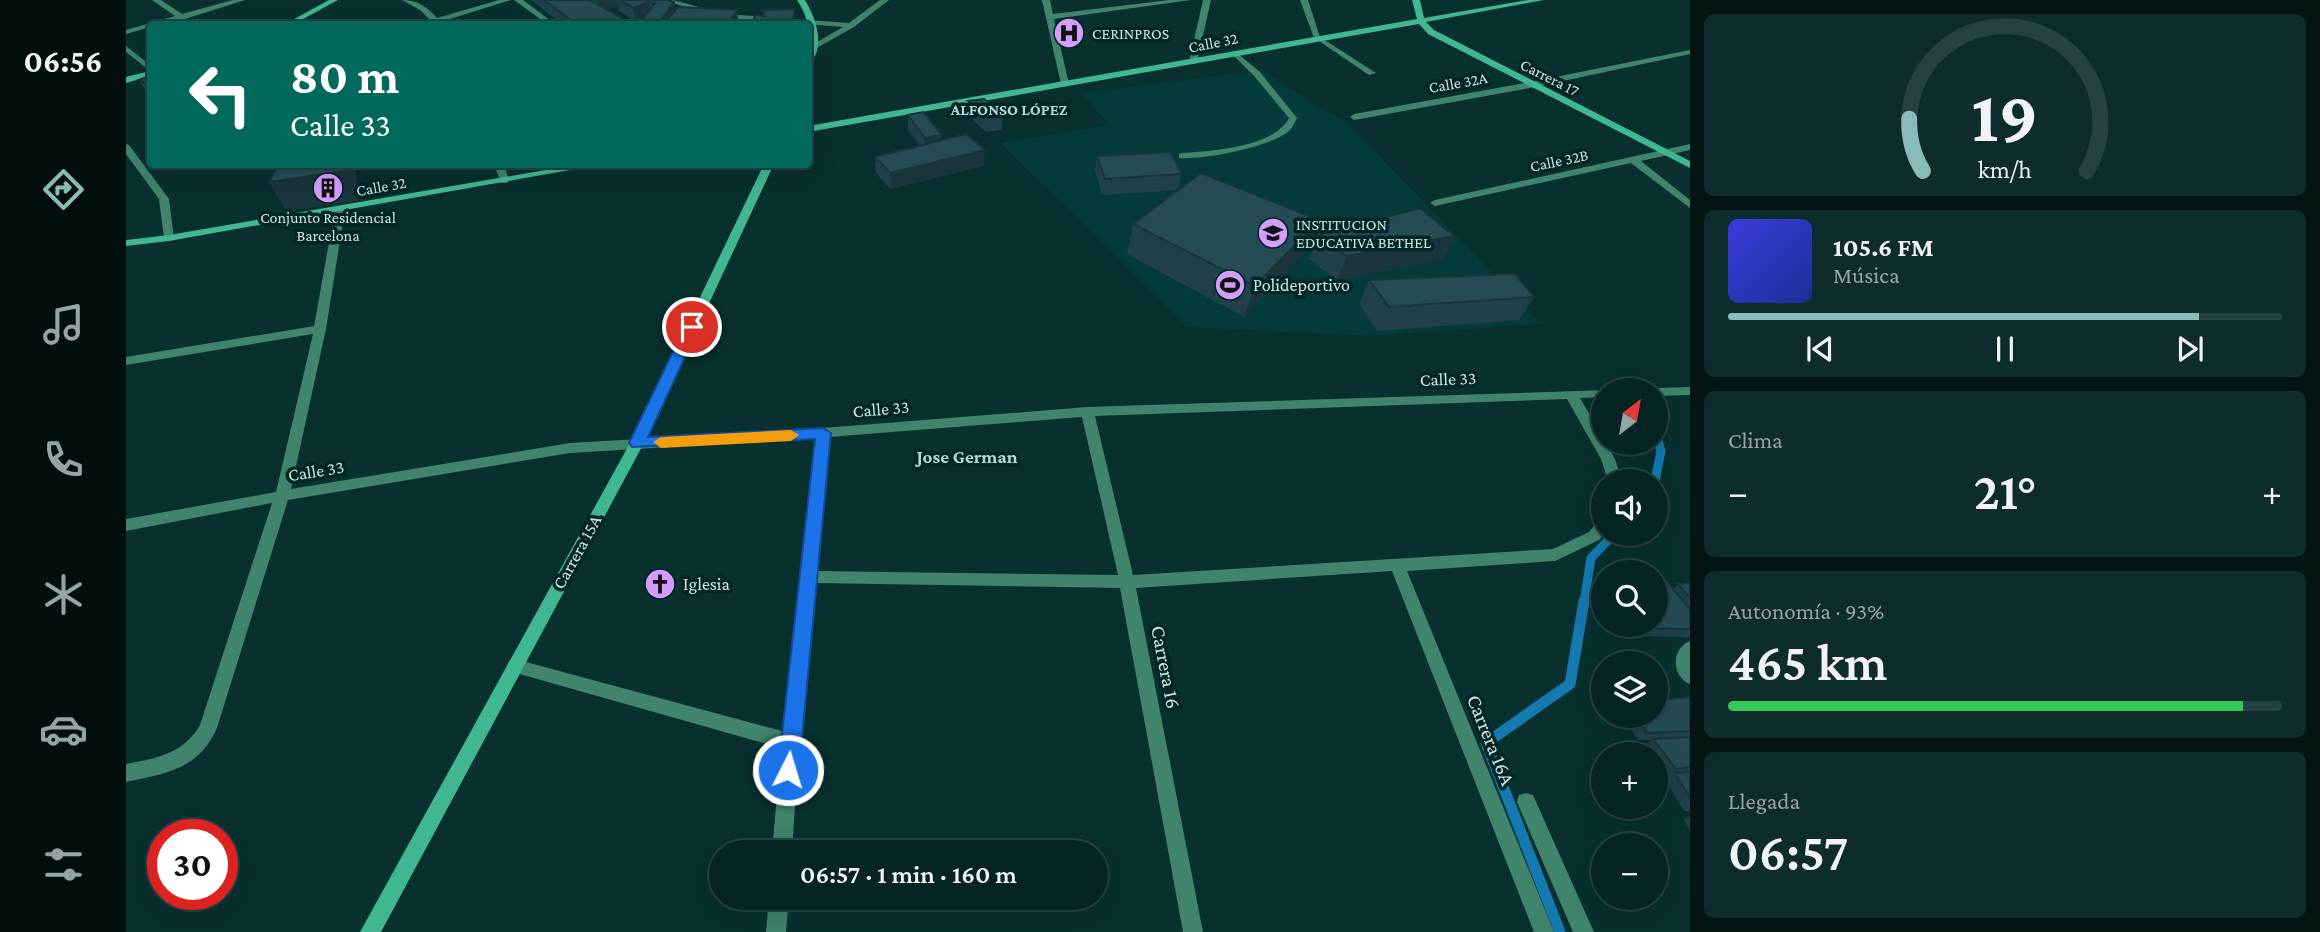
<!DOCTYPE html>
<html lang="es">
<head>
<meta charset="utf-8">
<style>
	body { margin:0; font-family:"Crimson Pro",serif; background:#0e2c2b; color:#f1f3f6; height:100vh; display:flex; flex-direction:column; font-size:26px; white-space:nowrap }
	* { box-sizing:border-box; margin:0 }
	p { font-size:23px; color:#97a4a6 }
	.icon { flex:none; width:38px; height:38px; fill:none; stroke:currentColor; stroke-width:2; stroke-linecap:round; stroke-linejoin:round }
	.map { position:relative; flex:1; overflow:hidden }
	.sheet { display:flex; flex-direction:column; gap:14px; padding:14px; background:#031413; width:630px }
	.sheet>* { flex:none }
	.banner { position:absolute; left:21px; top:21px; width:665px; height:147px; border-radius:7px; box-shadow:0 7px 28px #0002,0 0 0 2px #264141; background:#00695c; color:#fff; overflow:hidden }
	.needle { width:46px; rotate:31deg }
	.controls { position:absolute; left:1465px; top:378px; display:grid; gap:14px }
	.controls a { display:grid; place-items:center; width:77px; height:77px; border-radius:50%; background:#052423; box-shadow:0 7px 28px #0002,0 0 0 2px #264141; font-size:35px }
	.speed { position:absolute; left:21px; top:819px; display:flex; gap:14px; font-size:35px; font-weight:700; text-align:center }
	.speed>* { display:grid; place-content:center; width:91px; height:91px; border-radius:50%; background:#052423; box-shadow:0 7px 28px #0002,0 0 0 2px #264141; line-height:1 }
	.speed .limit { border:10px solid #d22; background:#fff; color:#111 }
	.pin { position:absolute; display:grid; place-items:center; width:60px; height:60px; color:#fff; margin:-30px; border:4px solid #fff; border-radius:50%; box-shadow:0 2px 7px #0007 }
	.me { position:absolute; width:77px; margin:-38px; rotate:5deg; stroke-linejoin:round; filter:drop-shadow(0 0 5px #0008) }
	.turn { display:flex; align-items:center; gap:24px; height:147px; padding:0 28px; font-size:32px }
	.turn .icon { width:91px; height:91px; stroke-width:2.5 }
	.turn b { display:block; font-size:49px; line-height:60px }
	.big { font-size:52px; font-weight:600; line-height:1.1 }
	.sheet .tile { flex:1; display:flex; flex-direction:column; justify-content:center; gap:10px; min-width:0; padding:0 24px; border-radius:10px; background:#0e2c2b }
	.sheet .dial { align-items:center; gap:0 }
	.dial svg { height:182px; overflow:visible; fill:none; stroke:#264141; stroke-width:7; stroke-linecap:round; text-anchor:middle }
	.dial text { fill:#f1f3f6; stroke:none }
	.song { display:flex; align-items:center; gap:21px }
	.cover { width:84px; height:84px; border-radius:10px; background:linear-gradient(135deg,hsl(240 70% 55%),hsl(230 70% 35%)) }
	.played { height:7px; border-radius:4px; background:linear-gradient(90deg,#8bbbb9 85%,#264141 85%) }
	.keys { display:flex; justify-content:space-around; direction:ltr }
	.heat { display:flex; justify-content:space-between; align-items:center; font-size:38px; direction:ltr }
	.charge { height:10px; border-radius:5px; background:linear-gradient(90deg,#34c759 93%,#264141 0) }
	.trip { position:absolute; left:583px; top:840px; width:399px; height:70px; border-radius:35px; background:#052423; box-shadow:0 7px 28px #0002,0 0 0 2px #264141; font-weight:600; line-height:70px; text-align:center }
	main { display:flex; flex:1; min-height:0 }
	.tab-bar { display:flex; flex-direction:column; width:126px; justify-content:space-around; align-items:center; background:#020e0e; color:#97a4a6 }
	.tab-bar .icon { width:49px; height:49px }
	.tab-bar .on { color:#8bbbb9 }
	.tab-bar b { font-size:32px; color:#f1f3f6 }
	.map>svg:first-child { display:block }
</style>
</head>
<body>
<main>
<nav class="tab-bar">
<b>06:56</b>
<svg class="icon on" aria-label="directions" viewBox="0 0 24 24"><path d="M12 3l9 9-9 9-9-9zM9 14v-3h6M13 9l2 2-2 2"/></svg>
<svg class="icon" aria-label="music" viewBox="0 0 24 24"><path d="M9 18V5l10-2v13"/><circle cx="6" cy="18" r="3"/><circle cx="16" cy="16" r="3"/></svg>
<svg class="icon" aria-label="phone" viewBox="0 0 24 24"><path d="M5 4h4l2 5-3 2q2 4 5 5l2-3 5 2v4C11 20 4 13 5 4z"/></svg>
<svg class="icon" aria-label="climate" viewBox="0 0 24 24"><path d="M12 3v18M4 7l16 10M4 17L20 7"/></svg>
<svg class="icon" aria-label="car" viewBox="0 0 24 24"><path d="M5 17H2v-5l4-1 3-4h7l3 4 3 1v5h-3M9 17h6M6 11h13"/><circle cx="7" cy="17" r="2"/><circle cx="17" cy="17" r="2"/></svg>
<svg class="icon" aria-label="filters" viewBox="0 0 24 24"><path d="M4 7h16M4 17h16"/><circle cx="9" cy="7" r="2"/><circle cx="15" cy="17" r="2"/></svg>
</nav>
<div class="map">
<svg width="1564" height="932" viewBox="0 0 1564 932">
	<rect width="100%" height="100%" fill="#07302f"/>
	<path fill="#033b3a" d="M1137,70l46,31 39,22 193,201 -168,12 -187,-9 -185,-184 108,-18 -28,-32z"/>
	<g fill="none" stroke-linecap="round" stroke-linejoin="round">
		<g stroke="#1479ae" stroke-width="9">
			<path d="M1529,481l6,-30 -5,-17"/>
			<path d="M1458,602l7,-44 23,-24"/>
		</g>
		<path stroke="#1479ae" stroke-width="11" d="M1434,932l-74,-189 84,-59 14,-83"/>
		<g fill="#3f846b" fill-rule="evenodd">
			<path d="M1190,37h4l56,36 -7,2 -53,-36z"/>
			<path d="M1107,53h4l23,19 37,46c0,1 -5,9 -5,10 -16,19 -89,32 -113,30v-4l3,-1c30,-2 92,-6 107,-35l-35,-42 -21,-21z"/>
		</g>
		<g fill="#3f846b" fill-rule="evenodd">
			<path d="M26,0h9l21,14 51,-14h12l-60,19 -35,5v3l-24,7v-4l49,-14z"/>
			<path d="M276,0c16,0 25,7 35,18l62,-18h12l-71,22 1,2h-7l-14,-14z"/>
			<path d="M388,0h9l32,24h-8z"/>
			<path d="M535,0h12l52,14 124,9 31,-23h9l-35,27 -39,22h-3v-4l31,-18 -118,-9z"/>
			<path d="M916,0h8l3,14 116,-14h22l-137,19 15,65 -4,3 -4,-3z"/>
			<path d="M1077,0h8l-14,62 -4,2 -4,-2z"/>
			<path d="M1174,0h8l13,40 -7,-2z"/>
			<path d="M0,46l24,19v6l-24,-19z"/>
			<path d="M1564,50v4l-160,34 -176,32 -4,-3 4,-3 176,-32z"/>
			<path d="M0,144l3,1 40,54 5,39 -1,2 -4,1 -5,-3 -5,-39 -33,-45z"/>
			<path d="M1564,144v6l-49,11 49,39v8l-59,-45 -196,43 -5,-3 5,-3z"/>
			<path d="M368,164h10l5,17 -2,2h-6z"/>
			<path d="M214,206l5,3 -19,120 -35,160 279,-46 253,-15 264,-21 521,-17h-5v7l-23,1 23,40v5h3l9,16 7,22h-14l-7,-22 -34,-60 -472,17 38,159 420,-26 36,-17 9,-11 5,-2 1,15 -5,6 -44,21 -148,10 147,361h-20l-142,-361 -256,17 67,344h-20l-63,-344 -305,-5 -16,159 -7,110h-20l9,-104 -272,-77 -2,-5 2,-5 6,-2 267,72 34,-293 -246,15 -282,47 -71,228c-19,42 -50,45 -91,54v-18c31,-6 57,-10 74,-39l72,-222 -146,28v-12l150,-27 37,-158 -187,31v-8l188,-31 21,-117zM956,417l36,158 -302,-4 13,-134z"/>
			<path d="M1564,387v8l-34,1v-6h-5l5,-2z"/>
			<path d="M1564,641v43c-19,-7 -19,-36 0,-43z"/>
			<path d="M1400,793l7,2 61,137h-21l-56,-130 2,-7z"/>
			<path d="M643,898h20l-3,34h-20z"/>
		</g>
		<g fill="#40b790" fill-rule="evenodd">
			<path d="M203,0h9l-44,24h-9z"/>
			<path d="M671,0h8c11,18 22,49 3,65 0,-27 5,-41 -11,-65z"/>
			<path d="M1286,0h8l4,18 104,-18h16l-118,22 8,8 256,131v7l-262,-134 -9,-10 -611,108v-6l609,-107z"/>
			<path d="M24,71v5l-24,7v-6z"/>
			<path d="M454,164h24l-435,77 -43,5v-6l43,-5z"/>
			<path d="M638,164h10l-130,279 -263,489h-21l270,-489z"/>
		</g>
	</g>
	<g fill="#204149">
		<path d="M405,0h59l1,1v-1h77l6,2 2,7 63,14v1h-98l-1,-1 3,-4 -7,3 -17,-11 -1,-5 -11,4 25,14h-70z"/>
		<path d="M24,76v22l-11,-18z"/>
		<path d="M842,101l35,14 -1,15 -16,2 -19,-17z"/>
		<path d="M782,115l34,25 42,26 -94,23 -14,-16 -1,-16 45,-11 -12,-16z"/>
		<path d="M971,156l85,18 -4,16 -76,5 -7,-24z"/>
		<path d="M1007,224l175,26 -64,67 -117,-63z"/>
		<path d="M1192,235l125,25 -106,20 -28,-21z"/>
		<path d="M1243,280l165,17 -15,23 -142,11 -18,-27z"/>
		<path d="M1564,583v54l-60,-1 -6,-11h32l17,-36 5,-5z"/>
		<path d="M1564,699v112h-6l-19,-31 6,-5 -5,1 -10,-14v-8h-7l-6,-7 9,-7h-14l-15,-24h33z"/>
		<path d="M1564,816v15l-6,-11z"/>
	</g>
	<g fill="#1a353c">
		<path d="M472,0h19l1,6 -17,6z"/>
		<path d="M523,2l3,14 -16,6 -3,-14z"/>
		<path d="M548,2l3,14 -11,5 1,3h-9z"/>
		<path d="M669,9l1,15h-4z"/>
		<path d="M611,10l2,14h-11z"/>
		<path d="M816,135v15l-18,3 1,-15z"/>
		<path d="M859,150l-1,16 -94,23v-16z"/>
		<path d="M120,164h32l-30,5z"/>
		<path d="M218,164h11l4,37 -73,10 -17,-29z"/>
		<path d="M1193,220l-11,30 -64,67 11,-31z"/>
		<path d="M1328,236l-11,24 -106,20 10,-24z"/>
	</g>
	<g fill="#254c55" stroke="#1a353c" stroke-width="2">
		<path d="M418,0h46l42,24h-56z"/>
		<path d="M494,0h48l6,2 -16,22h-5l-13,-1 15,-20 -6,-1 -16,6z"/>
		<path d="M552,7l59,3 -9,14h-20l-42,-3z"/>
		<path d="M669,9l-3,15h-40l3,-9 10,1 -3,-6z"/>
		<path d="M24,76v10l-11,-6z"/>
		<path d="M858,99l19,16 -16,2 -19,-16z"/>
		<path d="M797,112l19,23 -17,3 -17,-23z"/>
		<path d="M840,134l19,16 -95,23 -15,-16z"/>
		<path d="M1044,152l12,22 -77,5 -8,-23z"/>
		<path d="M153,164h65l1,7 -76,11z"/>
		<path d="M1075,173l118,47 -64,66 -122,-62z"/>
		<path d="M1294,208l34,28 -107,20 -29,-21z"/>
		<path d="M1389,274l19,23 -145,10 -20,-27z"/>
		<path d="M1530,583h12l22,26v20l-51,-1 -2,-3h19z"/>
		<path d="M1564,583v15l-12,-14z"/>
		<path d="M1563,697l1,2v32l-43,2 -10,-17h19v-15z"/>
		<path d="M1564,737v30l-14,2 -23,-30z"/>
		<path d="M1564,772v26l-15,-25z"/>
	</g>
	<path fill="#1a73e8" stroke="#114b97" stroke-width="2" d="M566,323l7,4 -51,110 175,-9 8,5 -32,337 -3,7 -8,3 -7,-3 -3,-7 37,-331 -183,8 -3,-4 56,-116z"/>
	<path fill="#f59e0b" d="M665,430l8,5 -8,6 -130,7 -8,-6 8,-5z"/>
	<defs>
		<g id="hospital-disc" transform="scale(1.575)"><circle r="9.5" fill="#d49cfc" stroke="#002625"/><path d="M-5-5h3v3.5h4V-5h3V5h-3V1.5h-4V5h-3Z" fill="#111"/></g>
		<g id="building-disc" transform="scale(1.575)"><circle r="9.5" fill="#d49cfc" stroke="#002625"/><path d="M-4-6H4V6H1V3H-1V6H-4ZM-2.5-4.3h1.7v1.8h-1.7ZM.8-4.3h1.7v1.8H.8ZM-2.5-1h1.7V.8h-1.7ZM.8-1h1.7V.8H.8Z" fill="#111"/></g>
		<g id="university-disc" transform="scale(1.575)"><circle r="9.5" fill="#d49cfc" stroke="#002625"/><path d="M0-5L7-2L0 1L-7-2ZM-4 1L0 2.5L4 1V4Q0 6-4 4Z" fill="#111"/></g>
		<g id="stadium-disc" transform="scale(1.575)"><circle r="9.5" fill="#d49cfc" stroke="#002625"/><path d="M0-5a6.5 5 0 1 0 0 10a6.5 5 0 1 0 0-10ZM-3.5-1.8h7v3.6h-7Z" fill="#111"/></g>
		<g id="church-disc" transform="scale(1.575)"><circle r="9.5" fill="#d49cfc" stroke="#002625"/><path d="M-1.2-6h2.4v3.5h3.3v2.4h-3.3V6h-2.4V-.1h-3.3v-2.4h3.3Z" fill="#111"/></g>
	</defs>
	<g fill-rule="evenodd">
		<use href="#hospital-disc" x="943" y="33"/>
		<use href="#building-disc" x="202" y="188"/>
		<use href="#university-disc" x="1147" y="233"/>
		<use href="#stadium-disc" x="1104" y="285"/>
		<use href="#church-disc" x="534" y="584"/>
	</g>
	<g text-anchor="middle" stroke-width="7" stroke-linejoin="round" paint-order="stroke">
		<g font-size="16" fill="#cee2e1" stroke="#002625" text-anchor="start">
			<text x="966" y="39">CERINPROS</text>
			<text x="202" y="223" text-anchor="middle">Conjunto Residencial<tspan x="202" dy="18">Barcelona</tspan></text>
			<text x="1170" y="230">INSTITUCION<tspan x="1170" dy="18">EDUCATIVA BETHEL</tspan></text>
		</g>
		<g font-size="16" fill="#cee2e1" stroke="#002625">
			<text transform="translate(1087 42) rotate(-11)" y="6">Calle 32</text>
			<text transform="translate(1424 77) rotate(27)" y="6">Carrera 17</text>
			<text transform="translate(1332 82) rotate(-10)" y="6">Calle 32A</text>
			<text transform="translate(1433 160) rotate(-12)" y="6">Calle 32B</text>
			<text transform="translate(255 186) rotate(-10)" y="6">Calle 32</text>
		</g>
		<g font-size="16" font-weight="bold" fill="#b0dad7" stroke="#002625">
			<text x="883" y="115">ALFONSO LÓPEZ</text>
		</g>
		<g font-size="18" fill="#cee2e1" stroke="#002625" text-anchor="start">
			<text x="1127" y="291">Polideportivo</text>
			<text x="557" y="590">Iglesia</text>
		</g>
		<g font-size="18" fill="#cee2e1" stroke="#002625">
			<text transform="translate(1322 379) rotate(-2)" y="6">Calle 33</text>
			<text transform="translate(755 409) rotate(-5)" y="6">Calle 33</text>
			<text transform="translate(190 471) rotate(-9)" y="6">Calle 33</text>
			<text transform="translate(451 552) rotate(-61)" y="6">Carrera 15A</text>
		</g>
		<g font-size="19" font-weight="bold" fill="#b0dad7" stroke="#002625">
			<text x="841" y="463">Jose German</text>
		</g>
		<g font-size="21" fill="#cee2e1" stroke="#002625">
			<text transform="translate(1040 667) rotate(79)" y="7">Carrera 16</text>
			<text transform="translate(1365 740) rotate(68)" y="7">Carrera 16A</text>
		</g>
	</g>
</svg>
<div class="controls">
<a><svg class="needle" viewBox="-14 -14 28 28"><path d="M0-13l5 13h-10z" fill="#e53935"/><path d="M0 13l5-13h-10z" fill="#97a4a6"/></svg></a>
<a><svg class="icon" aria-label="sound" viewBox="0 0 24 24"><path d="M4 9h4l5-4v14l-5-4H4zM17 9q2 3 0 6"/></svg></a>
<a><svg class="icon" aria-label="search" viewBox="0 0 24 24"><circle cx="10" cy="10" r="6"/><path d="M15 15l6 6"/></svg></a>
<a><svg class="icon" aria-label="layers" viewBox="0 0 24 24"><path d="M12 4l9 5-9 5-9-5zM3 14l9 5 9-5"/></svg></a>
<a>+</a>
<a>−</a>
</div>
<div class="speed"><div class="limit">30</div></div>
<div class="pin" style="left:566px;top:327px;background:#d93025"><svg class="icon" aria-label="arrive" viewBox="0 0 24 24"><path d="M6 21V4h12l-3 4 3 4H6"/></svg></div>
<svg class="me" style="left:662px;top:770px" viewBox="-20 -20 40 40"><circle r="17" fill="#1a73e8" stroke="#fff" stroke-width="3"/><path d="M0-11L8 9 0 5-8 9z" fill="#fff"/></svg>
<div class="trip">06:57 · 1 min · 160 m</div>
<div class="banner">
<div class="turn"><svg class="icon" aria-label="left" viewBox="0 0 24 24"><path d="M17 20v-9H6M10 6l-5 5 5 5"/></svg><div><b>80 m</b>Calle 33</div></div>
</div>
</div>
<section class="sheet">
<div class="tile dial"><svg viewBox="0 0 100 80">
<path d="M14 69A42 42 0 1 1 86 69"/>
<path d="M14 69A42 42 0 0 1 8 46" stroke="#8bbbb9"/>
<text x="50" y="56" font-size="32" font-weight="700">19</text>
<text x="50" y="72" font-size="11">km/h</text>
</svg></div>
<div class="tile">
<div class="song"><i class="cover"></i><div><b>105.6 FM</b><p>Música</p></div></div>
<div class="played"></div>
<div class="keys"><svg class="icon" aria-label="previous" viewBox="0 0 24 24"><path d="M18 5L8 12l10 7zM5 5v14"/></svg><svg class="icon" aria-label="pause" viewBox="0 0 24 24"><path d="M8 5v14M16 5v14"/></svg><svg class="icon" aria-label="next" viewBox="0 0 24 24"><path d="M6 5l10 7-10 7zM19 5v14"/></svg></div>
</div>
<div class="tile"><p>Clima</p>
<div class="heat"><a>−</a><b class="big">21°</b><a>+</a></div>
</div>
<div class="tile"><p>Autonomía · 93%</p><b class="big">465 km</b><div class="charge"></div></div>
<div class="tile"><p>Llegada</p><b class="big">06:57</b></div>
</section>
</main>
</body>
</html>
